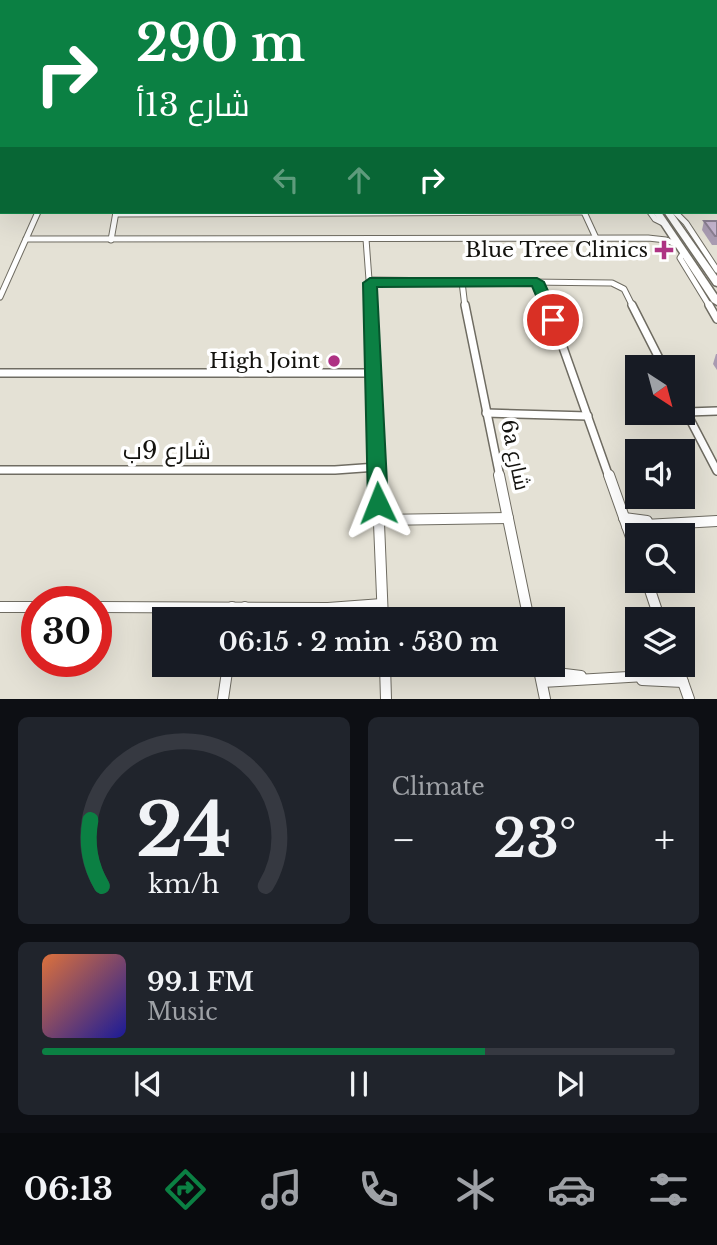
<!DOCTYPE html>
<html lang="en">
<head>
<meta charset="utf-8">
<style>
	body { margin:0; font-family:"Libre Baskerville",Cairo,serif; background:#20242c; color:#f1f3f6; height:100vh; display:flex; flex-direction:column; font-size:26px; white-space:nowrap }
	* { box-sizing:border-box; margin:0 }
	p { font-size:23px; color:#9ea1a6 }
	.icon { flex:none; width:38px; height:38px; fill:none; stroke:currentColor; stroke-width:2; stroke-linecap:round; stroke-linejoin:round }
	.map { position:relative; height:699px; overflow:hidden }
	.details { display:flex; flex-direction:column; gap:18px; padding:18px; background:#0d0f14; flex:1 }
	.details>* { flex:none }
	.hud { position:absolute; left:0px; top:0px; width:718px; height:214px; box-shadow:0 7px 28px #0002; background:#0b8043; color:#fff; overflow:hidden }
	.needle { width:46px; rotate:144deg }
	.tools { position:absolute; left:625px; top:355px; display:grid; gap:14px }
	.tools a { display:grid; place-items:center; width:70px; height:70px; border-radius:0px; background:#171b24; box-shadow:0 7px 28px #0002; font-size:35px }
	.speed { position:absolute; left:21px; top:586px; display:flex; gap:14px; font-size:35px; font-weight:700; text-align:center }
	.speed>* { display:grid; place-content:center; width:91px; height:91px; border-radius:50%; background:#171b24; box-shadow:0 7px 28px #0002; line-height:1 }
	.speed .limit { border:10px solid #d22; background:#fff; color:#111 }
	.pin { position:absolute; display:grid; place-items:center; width:60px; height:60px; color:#fff; margin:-30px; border:4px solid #fff; border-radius:50%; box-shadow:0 2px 7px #0007 }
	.me { position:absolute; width:77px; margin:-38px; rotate:358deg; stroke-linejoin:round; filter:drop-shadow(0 0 5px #0008) }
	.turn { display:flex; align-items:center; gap:24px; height:147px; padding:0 21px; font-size:32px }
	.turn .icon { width:91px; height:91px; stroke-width:2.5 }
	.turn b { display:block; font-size:49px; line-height:60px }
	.lanes { display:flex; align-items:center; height:66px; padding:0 21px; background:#0003; justify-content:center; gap:35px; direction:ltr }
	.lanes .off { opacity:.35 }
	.big { font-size:52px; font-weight:600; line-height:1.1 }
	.details .tile { flex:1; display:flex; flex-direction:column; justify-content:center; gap:10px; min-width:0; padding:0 24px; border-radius:10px; background:#20242c }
	.details .dial { align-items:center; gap:0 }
	.dial svg { height:182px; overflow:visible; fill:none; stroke:#363941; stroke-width:7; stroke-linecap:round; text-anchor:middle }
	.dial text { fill:#f1f3f6; stroke:none }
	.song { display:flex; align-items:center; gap:21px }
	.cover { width:84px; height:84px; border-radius:10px; background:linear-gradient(135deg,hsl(20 70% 55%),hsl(240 70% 35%)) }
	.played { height:7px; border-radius:4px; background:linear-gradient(90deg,#0b8043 70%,#363941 70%) }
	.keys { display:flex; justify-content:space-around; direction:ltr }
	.heat { display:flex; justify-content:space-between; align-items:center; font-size:38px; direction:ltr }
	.details .tiles { flex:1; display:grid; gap:18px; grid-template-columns:1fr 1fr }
	.tile:last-child { grid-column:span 2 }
	.trip { position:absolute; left:152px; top:607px; width:413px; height:70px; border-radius:0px; background:#171b24; box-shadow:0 7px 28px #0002; font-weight:600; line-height:70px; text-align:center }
	.tabs { display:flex; height:112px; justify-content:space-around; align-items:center; background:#090b0e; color:#9ea1a6 }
	.tabs .icon { width:49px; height:49px }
	.tabs .on { color:#0b8043 }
	.tabs b { font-size:32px; color:#f1f3f6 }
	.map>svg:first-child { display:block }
</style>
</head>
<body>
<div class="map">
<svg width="717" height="699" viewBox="0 0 717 699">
	<rect width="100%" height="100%" fill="#e4e1d5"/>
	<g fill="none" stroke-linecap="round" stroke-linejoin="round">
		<g stroke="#6f6c62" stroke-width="4.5">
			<g id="minor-far4">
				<path d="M565,0l2,2"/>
				<path d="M699,0l2,2"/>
				<path d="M164,2l2,-2"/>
				<path d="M0,69l2,-2"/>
			</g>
		</g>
		<g stroke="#6f6c62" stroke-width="6">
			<path id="minor-far3" d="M0,145l2,-2"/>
		</g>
		<g stroke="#6f6c62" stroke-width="7">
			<g id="minor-far2">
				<path d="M584,212l12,26"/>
				<path d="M650,212l5,7 10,5"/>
				<path d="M675,212l11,11 31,47"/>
				<path d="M116,214l468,-2"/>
				<path d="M26,239l622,-1 18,2 14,6"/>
				<path d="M366,239l5,68"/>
				<path d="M111,240l5,-28"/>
				<path d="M684,252l-4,6 30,49"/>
				<path d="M370,280l242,3 12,6 9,18"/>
				<path d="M462,282l3,25"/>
				<path d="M537,282l11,25"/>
				<path d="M0,297l38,-85"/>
			</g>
		</g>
		<g stroke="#6f6c62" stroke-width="10">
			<g id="minor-far1">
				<path d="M371,305l7,172"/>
				<path d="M465,305l35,172"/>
				<path d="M548,305l61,172"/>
				<path d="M632,305l32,63"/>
				<path d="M709,305l8,14"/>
				<path d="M0,373h373"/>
				<path d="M682,404l35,67"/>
				<path d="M687,412l30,-1"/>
				<path d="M486,413l102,3"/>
				<path d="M0,470h335l42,-3"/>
			</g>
		</g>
		<g stroke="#6f6c62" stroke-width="12">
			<g id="minor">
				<path d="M377,475l6,145"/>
				<path d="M499,475l30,145"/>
				<path d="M609,475l28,79"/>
				<path d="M624,518l23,3"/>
				<path d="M379,520l129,-2"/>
				<path d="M627,526l90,-5"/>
				<path d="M647,581l13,39"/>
				<path d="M0,607h37"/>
				<path d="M96,607l232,1 54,-4"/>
				<path d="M339,609l44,3"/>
				<path d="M231,620l1,-13"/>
				<path d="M242,620l3,-13"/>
				<path d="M385,665l1,34"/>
				<path d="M538,665l7,34"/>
				<path d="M677,665l12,34"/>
				<path d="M540,671l41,5"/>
				<path d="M642,680l41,2"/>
				<path d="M542,682l138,-8"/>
				<path d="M223,699l5,-34"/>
			</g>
		</g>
		<g stroke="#6f6c62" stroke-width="3">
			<g id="primary">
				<path d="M515,0h4l1,2h-4z"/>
				<path d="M653,212h8l56,83v10l-5,-3z"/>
				<path d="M664,212h8l45,64v10l-3,-1z"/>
			</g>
		</g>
		<use href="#minor-far4" stroke="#fff" stroke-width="3.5"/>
		<use href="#minor-far3" stroke="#fff" stroke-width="4.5"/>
		<use href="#minor-far2" stroke="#fff" stroke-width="5"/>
		<use href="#minor-far1" stroke="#fff" stroke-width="7"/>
		<use href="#minor" stroke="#fff" stroke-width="10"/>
		<use href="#primary" fill="#fff" fill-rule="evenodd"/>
	</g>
	<g fill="#a99cb2">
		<path d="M704,221h13v24h-5l-10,-15z"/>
		<path d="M716,354h1v16l-4,-6z"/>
	</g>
	<path fill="#c5b5cf" stroke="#8a7f91" stroke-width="2" d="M704,221h13v15h-2z"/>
	<path fill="#0b8043" stroke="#07532c" stroke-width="2" d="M370,278h167l7,4 17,38 -2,4h-11l-16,-38 -155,1 11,216 -3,6 -7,2 -7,-2 -3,-6 -5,-220z"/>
	<g fill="#ae3283" stroke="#fff" stroke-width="2.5">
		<path d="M660.5 239.5h7v7h7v7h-7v7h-7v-7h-7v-7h7z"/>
		<circle cx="334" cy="361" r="7"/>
	</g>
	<g text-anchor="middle" stroke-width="7" stroke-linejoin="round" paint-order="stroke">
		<g font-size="21" fill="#14130f" stroke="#fff" text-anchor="end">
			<text x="648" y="257">Blue Tree Clinics</text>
			<text x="320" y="368">High Joint</text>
		</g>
		<g font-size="21" fill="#14130f" stroke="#fff">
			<text transform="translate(515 455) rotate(78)" y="7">6a شارع</text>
		</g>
		<g font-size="24" fill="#14130f" stroke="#fff">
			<text x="167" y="459">شارع 9ب</text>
		</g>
	</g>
</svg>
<div class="tools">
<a><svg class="needle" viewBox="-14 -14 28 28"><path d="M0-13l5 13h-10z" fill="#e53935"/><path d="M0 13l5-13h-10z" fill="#9ea1a6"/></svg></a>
<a><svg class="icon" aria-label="sound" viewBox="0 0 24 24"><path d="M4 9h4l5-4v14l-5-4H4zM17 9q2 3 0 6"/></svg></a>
<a><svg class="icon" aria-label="search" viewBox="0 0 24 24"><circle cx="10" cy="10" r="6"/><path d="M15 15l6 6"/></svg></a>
<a><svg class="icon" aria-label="layers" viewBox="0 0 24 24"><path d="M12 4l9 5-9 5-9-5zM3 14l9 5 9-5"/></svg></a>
</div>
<div class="speed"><div class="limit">30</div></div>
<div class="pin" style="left:553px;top:320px;background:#d93025"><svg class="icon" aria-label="arrive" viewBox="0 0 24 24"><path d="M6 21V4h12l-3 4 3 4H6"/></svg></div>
<svg class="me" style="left:378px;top:503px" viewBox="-20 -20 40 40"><path d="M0-17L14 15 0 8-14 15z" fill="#0b8043" stroke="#fff" stroke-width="4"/></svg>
<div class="trip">06:15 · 2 min · 530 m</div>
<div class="hud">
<div class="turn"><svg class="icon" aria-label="right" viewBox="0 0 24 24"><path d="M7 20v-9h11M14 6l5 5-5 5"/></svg><div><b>290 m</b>شارع 13أ</div></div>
<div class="lanes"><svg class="icon off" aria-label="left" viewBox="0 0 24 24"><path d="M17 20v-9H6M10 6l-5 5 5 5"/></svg><svg class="icon off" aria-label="ahead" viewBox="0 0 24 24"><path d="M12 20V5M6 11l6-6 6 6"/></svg><svg class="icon" aria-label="right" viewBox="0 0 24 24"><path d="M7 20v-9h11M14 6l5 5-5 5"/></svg></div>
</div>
</div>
<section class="details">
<div class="tiles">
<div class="tile dial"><svg viewBox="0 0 100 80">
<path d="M14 69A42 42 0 1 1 86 69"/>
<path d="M14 69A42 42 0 0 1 9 40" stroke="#0b8043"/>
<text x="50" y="56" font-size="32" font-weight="700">24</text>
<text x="50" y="72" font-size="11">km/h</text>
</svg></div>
<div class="tile"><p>Climate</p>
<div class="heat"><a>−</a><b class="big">23°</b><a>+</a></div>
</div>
<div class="tile">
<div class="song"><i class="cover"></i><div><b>99.1 FM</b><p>Music</p></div></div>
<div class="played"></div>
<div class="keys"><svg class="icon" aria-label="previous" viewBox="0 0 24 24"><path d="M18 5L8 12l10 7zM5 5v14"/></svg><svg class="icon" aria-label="pause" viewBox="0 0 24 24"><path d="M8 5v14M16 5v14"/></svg><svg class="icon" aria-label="next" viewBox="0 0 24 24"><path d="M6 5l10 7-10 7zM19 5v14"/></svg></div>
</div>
</div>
</section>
<nav class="tabs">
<b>06:13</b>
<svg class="icon on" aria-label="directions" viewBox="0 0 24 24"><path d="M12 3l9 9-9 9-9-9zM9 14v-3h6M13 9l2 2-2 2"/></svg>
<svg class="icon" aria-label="music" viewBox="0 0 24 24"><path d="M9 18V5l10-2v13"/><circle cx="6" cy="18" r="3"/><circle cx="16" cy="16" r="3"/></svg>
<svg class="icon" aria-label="phone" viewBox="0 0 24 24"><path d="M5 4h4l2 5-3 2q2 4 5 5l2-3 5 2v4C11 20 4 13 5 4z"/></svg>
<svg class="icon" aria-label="climate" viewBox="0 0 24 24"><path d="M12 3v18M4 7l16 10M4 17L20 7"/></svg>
<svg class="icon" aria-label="car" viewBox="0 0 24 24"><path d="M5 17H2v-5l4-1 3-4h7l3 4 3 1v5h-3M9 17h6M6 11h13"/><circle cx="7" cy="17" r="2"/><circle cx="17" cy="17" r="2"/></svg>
<svg class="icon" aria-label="filters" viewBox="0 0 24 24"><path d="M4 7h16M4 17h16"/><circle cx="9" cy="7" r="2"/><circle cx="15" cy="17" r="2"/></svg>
</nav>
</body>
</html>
